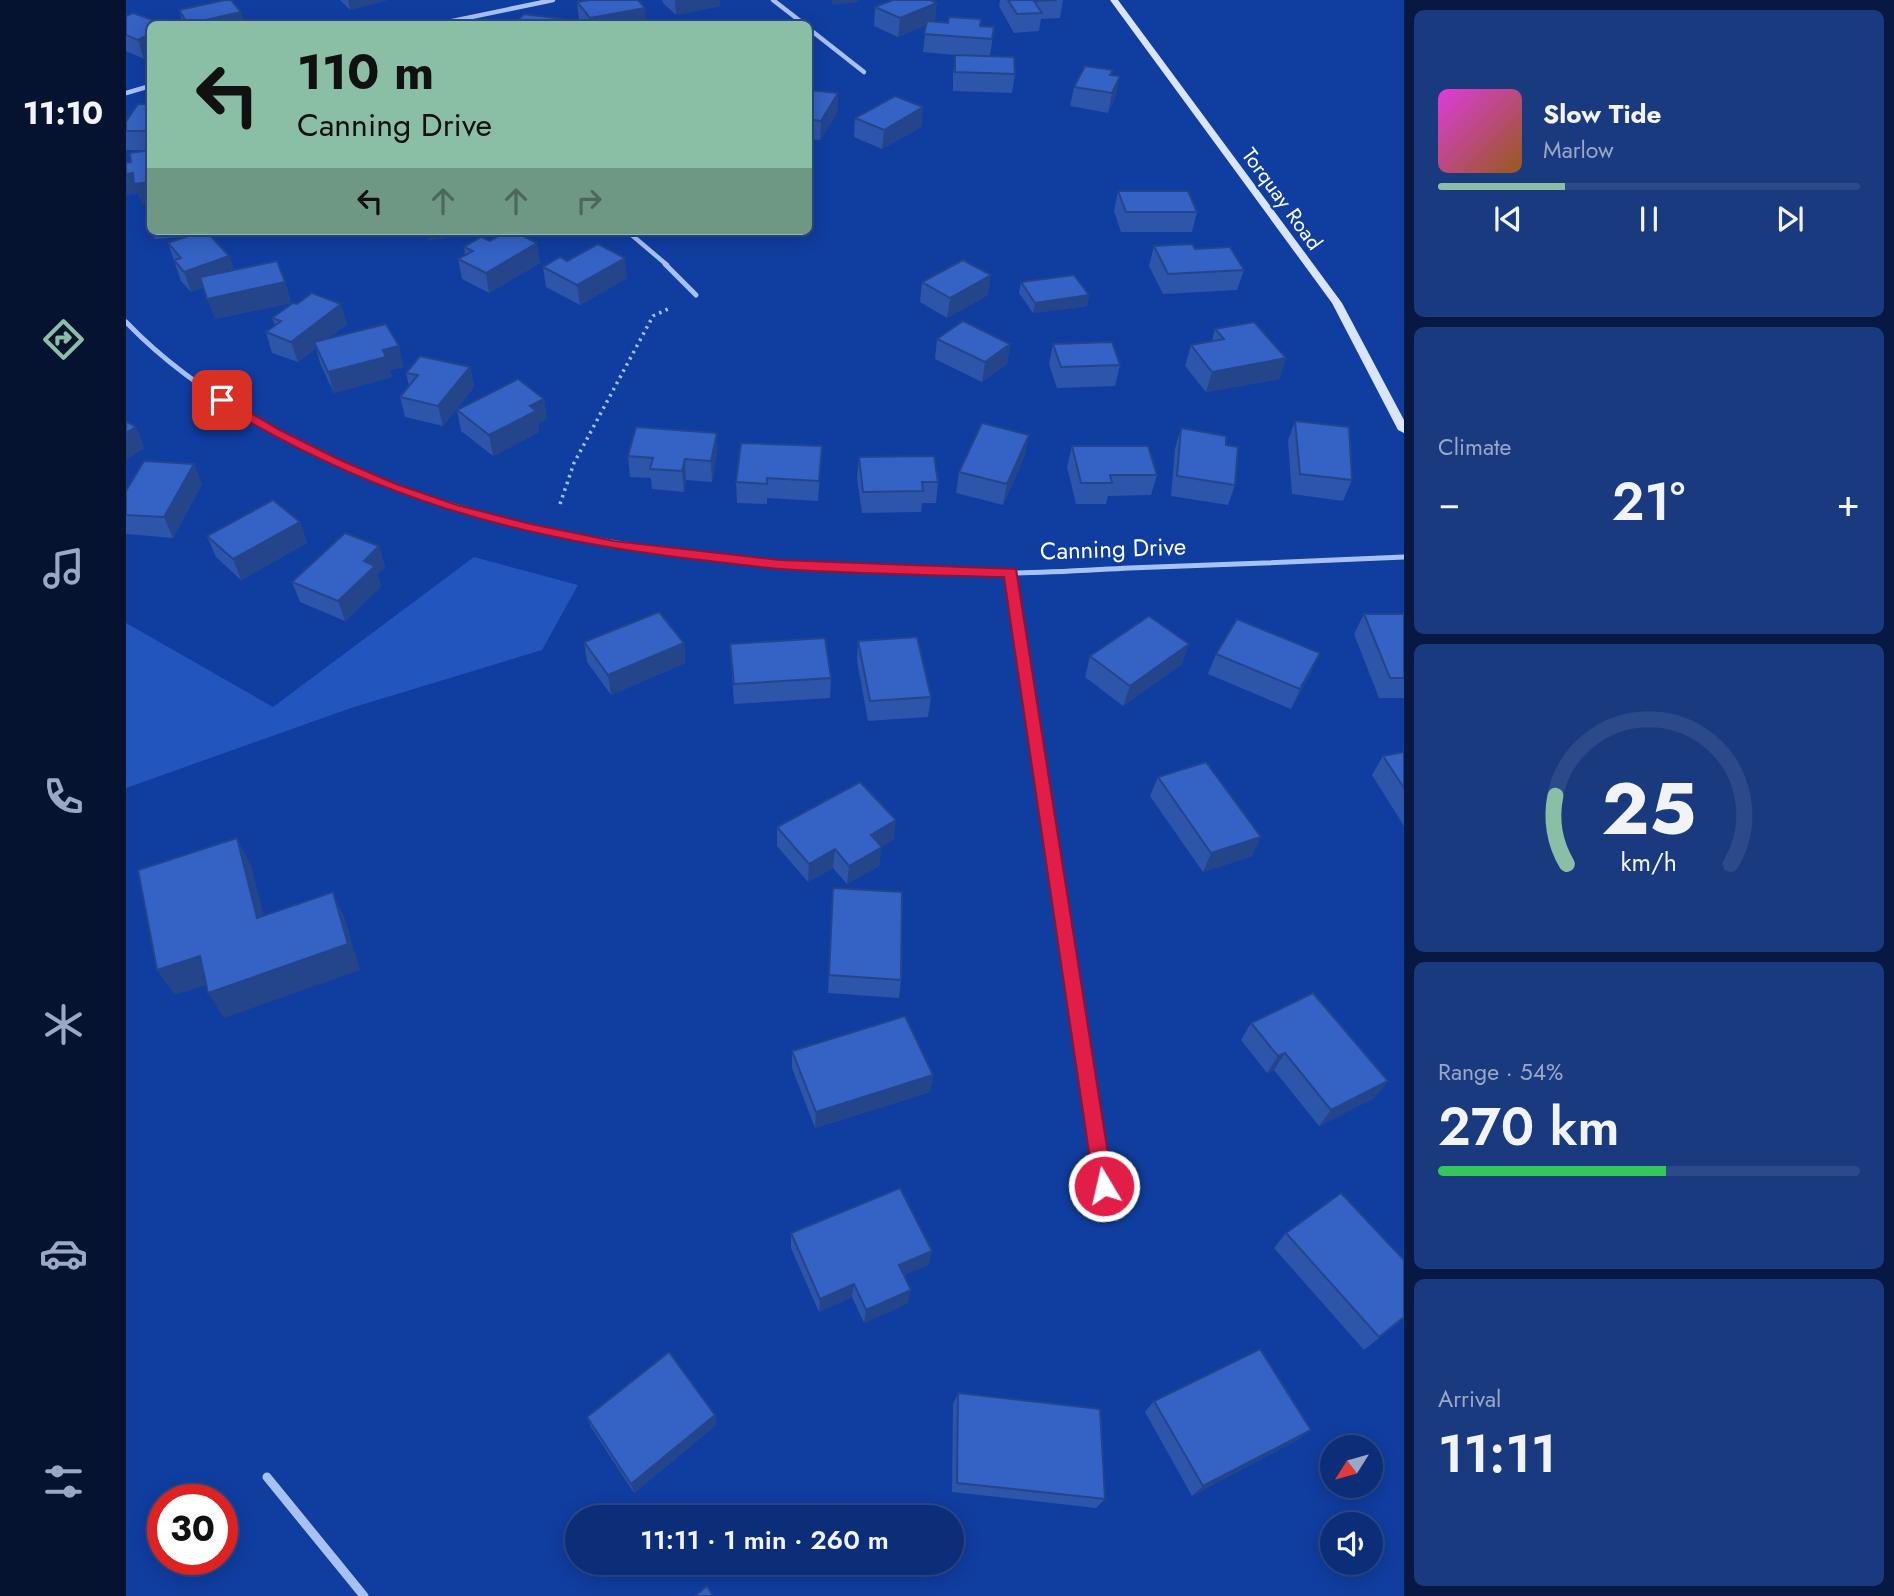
<!DOCTYPE html>
<html lang="en">
<head>
<meta charset="utf-8">
<style>
	body { margin:0; font-family:Jost,sans-serif; background:#1a3a80; color:#f1f3f6; height:100vh; display:flex; flex-direction:column; font-size:26px; white-space:nowrap }
	* { box-sizing:border-box; margin:0 }
	p { font-size:23px; color:#9aa8c6 }
	.icon { flex:none; width:38px; height:38px; fill:none; stroke:currentColor; stroke-width:2; stroke-linecap:round; stroke-linejoin:round }
	.map { position:relative; flex:1; overflow:hidden }
	.sheet { display:flex; flex-direction:column; gap:10px; padding:10px; background:#071942; width:490px }
	.sheet>* { flex:none }
	.banner { position:absolute; left:21px; top:21px; width:665px; height:214px; border-radius:10px; box-shadow:0 4px 18px #0003,0 0 0 2px #2c4a8a; background:#8abfa5; color:#111; overflow:hidden }
	.needle { width:46px; rotate:233deg }
	.fabs { position:absolute; left:1194px; top:1435px; display:grid; gap:14px }
	.fabs a { display:grid; place-items:center; width:63px; height:63px; border-radius:50%; background:#0c2e78; box-shadow:0 4px 18px #0003,0 0 0 2px #2c4a8a; font-size:35px }
	.speed { position:absolute; left:21px; top:1484px; display:flex; gap:14px; font-size:35px; font-weight:700; text-align:center }
	.speed>* { display:grid; place-content:center; width:91px; height:91px; border-radius:50%; background:#0c2e78; box-shadow:0 4px 18px #0003,0 0 0 2px #2c4a8a; line-height:1 }
	.speed .limit { border:10px solid #d22; background:#fff; color:#111 }
	.pin { position:absolute; display:grid; place-items:center; width:60px; height:60px; color:#fff; margin:-30px; border-radius:14px; box-shadow:0 4px 10px #0006 }
	.me { position:absolute; width:77px; margin:-38px; rotate:351deg; stroke-linejoin:round; filter:drop-shadow(0 0 5px #0008) }
	.turn { display:flex; align-items:center; gap:24px; height:147px; padding:0 35px; font-size:32px }
	.turn .icon { width:91px; height:91px; stroke-width:2.5 }
	.turn b { display:block; font-size:49px; line-height:60px }
	.lanes { display:flex; align-items:center; height:66px; padding:0 35px; background:#0003; justify-content:center; gap:35px; direction:ltr }
	.lanes .off { opacity:.35 }
	.big { font-size:52px; font-weight:600; line-height:1.1 }
	.sheet .widget { flex:1; display:flex; flex-direction:column; justify-content:center; gap:10px; min-width:0; padding:0 24px; border-radius:10px; background:#1a3a80 }
	.sheet .dial { align-items:center; gap:0 }
	.dial svg { height:182px; overflow:visible; fill:none; stroke:#2c4a8a; stroke-width:7; stroke-linecap:round; text-anchor:middle }
	.dial text { fill:#f1f3f6; stroke:none }
	.song { display:flex; align-items:center; gap:21px }
	.cover { width:84px; height:84px; border-radius:10px; background:linear-gradient(135deg,hsl(300 70% 55%),hsl(30 70% 35%)) }
	.played { height:7px; border-radius:4px; background:linear-gradient(90deg,#8abfa5 30%,#2c4a8a 30%) }
	.keys { display:flex; justify-content:space-around; direction:ltr }
	.heat { display:flex; justify-content:space-between; align-items:center; font-size:38px; direction:ltr }
	.charge { height:10px; border-radius:5px; background:linear-gradient(90deg,#34c759 54%,#2c4a8a 0) }
	.trip { position:absolute; left:439px; top:1505px; width:399px; height:70px; border-radius:35px; background:#0c2e78; box-shadow:0 4px 18px #0003,0 0 0 2px #2c4a8a; font-weight:600; line-height:70px; text-align:center }
	main { display:flex; flex:1; min-height:0 }
	.tab-bar { display:flex; flex-direction:column; width:126px; justify-content:space-around; align-items:center; background:#051230; color:#9aa8c6 }
	.tab-bar .icon { width:49px; height:49px }
	.tab-bar .on { color:#8abfa5 }
	.tab-bar b { font-size:32px; color:#f1f3f6 }
	.map>svg:first-child { display:block }
</style>
</head>
<body>
<main>
<nav class="tab-bar">
<b>11:10</b>
<svg class="icon on" aria-label="directions" viewBox="0 0 24 24"><path d="M12 3l9 9-9 9-9-9zM9 14v-3h6M13 9l2 2-2 2"/></svg>
<svg class="icon" aria-label="music" viewBox="0 0 24 24"><path d="M9 18V5l10-2v13"/><circle cx="6" cy="18" r="3"/><circle cx="16" cy="16" r="3"/></svg>
<svg class="icon" aria-label="phone" viewBox="0 0 24 24"><path d="M5 4h4l2 5-3 2q2 4 5 5l2-3 5 2v4C11 20 4 13 5 4z"/></svg>
<svg class="icon" aria-label="climate" viewBox="0 0 24 24"><path d="M12 3v18M4 7l16 10M4 17L20 7"/></svg>
<svg class="icon" aria-label="car" viewBox="0 0 24 24"><path d="M5 17H2v-5l4-1 3-4h7l3 4 3 1v5h-3M9 17h6M6 11h13"/><circle cx="7" cy="17" r="2"/><circle cx="17" cy="17" r="2"/></svg>
<svg class="icon" aria-label="filters" viewBox="0 0 24 24"><path d="M4 7h16M4 17h16"/><circle cx="9" cy="7" r="2"/><circle cx="15" cy="17" r="2"/></svg>
</nav>
<div class="map">
<svg width="1278" height="1596" viewBox="0 0 1278 1596">
	<rect width="100%" height="100%" fill="#103da0"/>
	<path fill="#2355bf" d="M348,557l104,28 -36,65 -191,58 -225,80v-165l147,84z"/>
	<g fill="none" stroke-linecap="round" stroke-linejoin="round">
		<path stroke="#a8c1f5" stroke-width="3.5" stroke-dasharray="2.5 4.5" stroke-linecap="butt" d="M434,504l14,-41 79,-147 17,-8"/>
		<g stroke="#a8c1f5" stroke-width="4.5">
			<path d="M647,0l31,24"/>
			<path d="M312,24l115,-24"/>
			<path d="M682,28l56,44"/>
			<path d="M0,93l24,-7"/>
			<path d="M501,231l40,34"/>
		</g>
		<g stroke="#a8c1f5" stroke-width="5">
			<path d="M539,264l31,31"/>
			<path d="M0,322c42,44 92,78 145,107 124,70 262,104 402,122 111,15 223,21 335,22 40,0 81,-3 121,-5 92,-3 183,-7 275,-11"/>
			<path d="M885,573l5,31"/>
		</g>
		<path stroke="#a8c1f5" stroke-width="7" d="M890,603l66,436"/>
		<g stroke="#a8c1f5" stroke-width="9">
			<path d="M955,1038l23,148"/>
			<path d="M141,1477l97,119"/>
		</g>
		<path fill="#d9e4fe" fill-rule="evenodd" d="M984,0h8l224,303 62,117v13l-6,-3 -66,-127z"/>
	</g>
	<g fill="#2d55a9">
		<path d="M214,0h47l-37,10z"/>
		<path d="M536,0h58v6l-44,9 -13,-12z"/>
		<path d="M874,0h63l-3,18 -19,1 -2,12 -25,2 -15,-27z"/>
		<path d="M451,2l69,22h-63l-4,-4z"/>
		<path d="M749,7l60,14 59,6 -4,29 25,18 -3,19 -59,-2v-17l2,-19 -32,-3 3,-27 -28,12 -24,-11z"/>
		<path d="M53,10l62,2 3,12h-61z"/>
		<path d="M7,13l11,46 -18,-8v-35z"/>
		<path d="M986,75l4,20 -8,18 -38,-7 4,-19z"/>
		<path d="M682,90l30,3 -1,20 -17,27 -12,-1z"/>
		<path d="M24,104v99l-8,1 -4,-11 -12,2v-32l5,-1 16,-12h-21v-30z"/>
		<path d="M797,107l-2,20 -39,22 -28,-12 1,-19z"/>
		<path d="M992,191l79,21 -5,20h-71l-7,-21z"/>
		<path d="M26,231h67l-2,4 -7,1 19,20 5,14 51,12 6,21 -76,16 -11,-32 -13,5 -10,-11 -13,-38 15,-6 -28,2z"/>
		<path d="M364,241l50,22 -51,30 -27,-14 -4,-20 7,-4 -1,-8z"/>
		<path d="M1028,246l41,3 49,21 -7,20 -74,4 -14,-28z"/>
		<path d="M441,261l60,17 -47,27 -34,-18 -3,-20z"/>
		<path d="M796,282l66,13 -41,23 -27,-16z"/>
		<path d="M895,282l68,13 -2,11 -54,7 -14,-20z"/>
		<path d="M146,318l75,6 -20,15 77,28 -14,3 2,7 -58,16 -14,-30 -4,-15 -18,14 -26,-9 -6,-21 9,-7z"/>
		<path d="M1089,329l71,29 -7,21 -73,13 -21,-26 6,-21 21,-4z"/>
		<path d="M811,339l73,5 -3,20 -25,18 -47,-23z"/>
		<path d="M927,344l67,21 -5,21 -58,2 -8,-24z"/>
		<path d="M344,367l4,20 -31,39 -38,-9 -5,-20 9,-11 -3,-13z"/>
		<path d="M418,399l3,20 -9,5 1,8 -46,24 -32,-25 -4,-21z"/>
		<path d="M1169,421l57,59 -9,21 -51,-7 -4,-53z"/>
		<path d="M1055,428l54,57 -7,20 -57,-9 4,-47z"/>
		<path d="M591,433v20l-5,29 -26,-2 -2,12 -32,-3 -1,-11 -21,-1 -2,-21z"/>
		<path d="M696,446l-4,55 -51,-3v6l-30,-1 -1,-21z"/>
		<path d="M946,446l85,29 -6,20 -43,1 -2,8h-30l-9,-37z"/>
		<path d="M899,455l-22,50 -47,-12 3,-21z"/>
		<path d="M733,457l79,25 -2,21h-14l-1,9 -59,1 -5,-35z"/>
		<path d="M76,484l-29,54 -47,-4v-43z"/>
		<path d="M174,522l7,21 -66,37 -25,-23 -9,-21z"/>
		<path d="M253,546l6,21 -8,7 4,12 -36,35 -45,-19 -8,-20z"/>
		<path d="M1238,614h40v84h-25l-25,-64z"/>
		<path d="M732,641l73,56 -3,20 -60,4 -11,-60z"/>
		<path d="M458,642l100,1 1,20 -74,32 -24,-33z"/>
		<path d="M604,644l101,34 -1,20 -96,6z"/>
		<path d="M1090,654l95,19 -20,36 -83,-35z"/>
		<path d="M964,656l92,8 -59,42 -38,-29z"/>
		<path d="M1278,752v74l-32,-51 11,-19z"/>
		<path d="M1032,777l94,79 -49,16 -53,-76z"/>
		<path d="M651,827l117,12 -13,8 -2,19 -32,18 -14,-16 -25,14 -31,-36z"/>
		<path d="M706,907l69,73 -2,18 -71,-5z"/>
		<path d="M1125,1023l137,58 -14,17 -55,28 -45,-56 -7,3 -26,-33z"/>
		<path d="M666,1051l141,24 -3,17 -115,36 -23,-60z"/>
		<path d="M665,1233l141,18 -4,14 -24,10 4,28 -44,20 -12,-26 -33,15 -28,-64z"/>
		<path d="M1160,1233l118,85 -40,32 -90,-102z"/>
		<path d="M832,1393l147,106 -9,9 -144,-16 1,-88z"/>
		<path d="M1028,1401l157,29 -14,10 -105,56 -47,-84z"/>
		<path d="M589,1415l1,10 -82,68 -43,-66 -4,-10z"/>
	</g>
	<g fill="#24458a">
		<path d="M222,0h39l-37,10z"/>
		<path d="M549,0h45v6l-44,9z"/>
		<path d="M706,0h27v2l-27,3z"/>
		<path d="M811,3l-2,18 -37,16 2,-19z"/>
		<path d="M519,8l1,16h-55l-1,-6z"/>
		<path d="M115,12l3,12h-56z"/>
		<path d="M24,34v22l-6,3 -6,-19z"/>
		<path d="M994,76l-4,19 -8,18 4,-20z"/>
		<path d="M712,93l-1,20 -17,27 1,-19z"/>
		<path d="M797,107l-2,20 -39,22 2,-19z"/>
		<path d="M7,173l17,9v21l-8,1 -4,-11 -12,2v-21z"/>
		<path d="M300,231h63l-61,10z"/>
		<path d="M411,243l3,20 -51,30 -3,-20z"/>
		<path d="M103,256l7,20 -45,16 -7,-20z"/>
		<path d="M499,258l2,20 -47,27 -3,-20z"/>
		<path d="M865,275l-3,20 -41,23 3,-20z"/>
		<path d="M159,282l6,21 -76,16 -8,-20z"/>
		<path d="M963,295l-2,11 -54,7 2,-10z"/>
		<path d="M215,304l6,20 -31,24 -2,-6 2,6 -18,14 -7,-20z"/>
		<path d="M884,344l-3,20 -25,18 3,-20z"/>
		<path d="M273,346l5,21 -14,3 2,7 -58,16 -6,-21 55,-22z"/>
		<path d="M1160,358l-7,21 -73,13 6,-20z"/>
		<path d="M344,367l4,20 -31,39 -5,-20z"/>
		<path d="M418,399l3,20 -9,5 1,8 -46,24 -4,-21 41,-29z"/>
		<path d="M10,427l9,21 -19,12v-27z"/>
		<path d="M591,433v20l-5,29 -1,-21z"/>
		<path d="M903,435l-4,20 -22,50 4,-21z"/>
		<path d="M559,459l1,21 -2,12 -2,-21z"/>
		<path d="M68,464l8,20 -29,54 -9,-21z"/>
		<path d="M174,522l7,21 -66,37 -8,-21z"/>
		<path d="M253,546l6,21 -8,7 4,12 -36,35 -7,-20 26,-40z"/>
		<path d="M558,643l1,20 -74,32 -3,-20z"/>
		<path d="M1063,644l-7,20 -59,42 7,-20z"/>
		<path d="M1194,653l-9,20 -20,36 9,-20z"/>
		<path d="M770,820l-2,19 -25,15 2,-19z"/>
		<path d="M1135,837l-9,19 -49,16 8,-19z"/>
		<path d="M111,838l14,27 20,79 -14,-26z"/>
		<path d="M756,847l-3,19 -32,18 2,-18z"/>
		<path d="M709,849l-2,19 -25,14 1,-18z"/>
		<path d="M207,892l12,27 15,51 -136,48 -16,-25z"/>
		<path d="M74,956l16,26 -41,13 -18,-25z"/>
		<path d="M1159,1053l-11,17 -7,3 11,-17z"/>
		<path d="M807,1075l-3,17 -115,36 1,-16z"/>
		<path d="M1262,1081l-14,17 -55,28 12,-16z"/>
		<path d="M806,1251l-4,14 -32,14 3,-14z"/>
		<path d="M728,1284l-2,13 -33,15 1,-13z"/>
		<path d="M785,1290l-3,13 -44,20 2,-13z"/>
		<path d="M589,1415l1,10 -82,68 -3,-9z"/>
		<path d="M1185,1430l-14,10 -105,56 11,-10z"/>
	</g>
	<g fill="#3463c5" stroke="#24458a" stroke-width="2">
		<path d="M99,0h6l10,12 -53,12 -9,-14z"/>
		<path d="M464,0h48l7,8 -55,10 -13,-16z"/>
		<path d="M767,0h38l6,3 -37,15 -25,-11z"/>
		<path d="M882,0h49l-23,1 8,12 -25,1z"/>
		<path d="M7,13l31,11h-14v10l-12,6 -12,-5v-19z"/>
		<path d="M398,14l40,5 -5,5h-45z"/>
		<path d="M823,17l32,2 -1,7 14,1 -2,12 -68,-5 3,-13 21,2z"/>
		<path d="M829,55l59,2 1,17 -60,-2z"/>
		<path d="M959,66l28,4 -3,5 10,1 -8,17 -38,-6z"/>
		<path d="M682,90l30,3 -17,28 -13,-2z"/>
		<path d="M769,96l28,11 -39,23 -29,-12z"/>
		<path d="M12,104h12v27h-24v-11h1z"/>
		<path d="M24,150v32l-16,2 -1,-11 -7,1v-11l5,-1 -1,-9z"/>
		<path d="M992,191h70l9,21h-71z"/>
		<path d="M76,231h4l23,25 -45,16 -10,-12 7,-2 -13,-15z"/>
		<path d="M382,231h5l24,12 -51,30 -28,-14 15,-8 -9,-4 17,-10 9,4z"/>
		<path d="M472,244l27,14 -48,27 -34,-18 17,-10 7,4z"/>
		<path d="M1066,244l3,5 35,-2 14,23 -76,4 -14,-28z"/>
		<path d="M837,260l28,15 -41,23 -28,-16z"/>
		<path d="M151,261l8,21 -78,17 -7,-22z"/>
		<path d="M948,275l15,20 -54,8 -14,-21z"/>
		<path d="M186,293l29,11 -50,38 -25,-10 15,-11 -9,-3 21,-15 4,1z"/>
		<path d="M837,321l47,23 -25,18 -48,-23z"/>
		<path d="M1128,322l32,36 -74,14 -21,-27 33,-6 -9,-10z"/>
		<path d="M260,324l13,22 -16,4 3,7 -58,15 -14,-30z"/>
		<path d="M986,342l8,23 -59,2 -8,-23z"/>
		<path d="M294,356l50,11 -32,39 -38,-9 18,-22 -12,-2z"/>
		<path d="M392,379l26,20 -14,7 6,5 -47,24 -32,-25z"/>
		<path d="M0,421l10,6 -10,6z"/>
		<path d="M1169,421l54,6 3,53 -52,-6z"/>
		<path d="M856,423l47,12 -22,49 -48,-12z"/>
		<path d="M510,427l81,6 -6,28 -26,-2 -3,12 -32,-2 3,-11 -25,-2z"/>
		<path d="M1055,428l45,8v9l12,2 -3,38 -58,-9z"/>
		<path d="M615,443l81,3 -3,35 -52,-3v6l-31,-2z"/>
		<path d="M946,446h76l9,29h-47l2,8h-31z"/>
		<path d="M808,456l4,26h-16l1,9 -60,1 -4,-35z"/>
		<path d="M18,461l50,3 -30,53 -38,-2v-24z"/>
		<path d="M147,500l27,22 -67,37 -26,-23z"/>
		<path d="M219,533l34,13 -15,15 11,5 -37,35 -46,-19z"/>
		<path d="M533,612l25,31 -76,32 -24,-33z"/>
		<path d="M1238,614h40v64h-14z"/>
		<path d="M1023,616l40,28 -59,42 -40,-30z"/>
		<path d="M1111,619l83,34 -20,36 -84,-35z"/>
		<path d="M791,637l14,60 -61,4 -12,-60z"/>
		<path d="M699,638l6,40 -97,6 -4,-40z"/>
		<path d="M1278,752v36l-21,-32z"/>
		<path d="M1080,762l55,75 -50,16 -53,-76z"/>
		<path d="M734,782l36,38 -25,15 11,12 -33,19 -14,-17 -26,15 -32,-37z"/>
		<path d="M111,838l20,80 76,-26 15,52 -140,49 -8,-37 -43,14 -19,-100z"/>
		<path d="M707,888l69,4 -1,88 -72,-5z"/>
		<path d="M1187,993l75,88 -57,29 -46,-57 -7,3 -27,-33z"/>
		<path d="M779,1016l28,59 -117,37 -24,-61z"/>
		<path d="M774,1188l32,63 -33,14 12,25 -45,20 -12,-26 -34,15 -29,-66z"/>
		<path d="M1215,1193l63,67v57l-25,20 -93,-104z"/>
		<path d="M1134,1349l51,81 -108,56 -49,-85z"/>
		<path d="M543,1352l46,63 -84,69 -44,-67z"/>
		<path d="M832,1393l142,16 5,90 -148,-16z"/>
		<path d="M581,1586l6,10h-18z"/>
	</g>
	<path fill="#e11d48" stroke="#92132f" stroke-width="2" d="M96,396l56,33 60,30 58,25 61,21 74,19 83,17 166,19 236,9 97,617 -3,6 -6,3 -7,-3 -3,-6 -90,-609c-74,-2 -148,-3 -223,-8 -29,-2 -59,-7 -89,-10 -176,-21 -323,-62 -474,-156v-6z"/>
	<g text-anchor="middle" stroke-width="5" stroke-linejoin="round" paint-order="stroke">
		<g font-size="21" fill="#fff" stroke="#103da0">
			<text transform="translate(1156 199) rotate(54)" y="7">Torquay Road</text>
		</g>
		<g font-size="24" fill="#fff" stroke="#103da0">
			<text transform="translate(987 549) rotate(-2)" y="8">Canning Drive</text>
		</g>
	</g>
</svg>
<div class="fabs">
<a><svg class="needle" viewBox="-14 -14 28 28"><path d="M0-13l5 13h-10z" fill="#e53935"/><path d="M0 13l5-13h-10z" fill="#9aa8c6"/></svg></a>
<a><svg class="icon" aria-label="sound" viewBox="0 0 24 24"><path d="M4 9h4l5-4v14l-5-4H4zM17 9q2 3 0 6"/></svg></a>
</div>
<div class="speed"><div class="limit">30</div></div>
<div class="pin" style="left:96px;top:400px;background:#d93025"><svg class="icon" aria-label="arrive" viewBox="0 0 24 24"><path d="M6 21V4h12l-3 4 3 4H6"/></svg></div>
<svg class="me" style="left:978px;top:1186px" viewBox="-20 -20 40 40"><circle r="17" fill="#e11d48" stroke="#fff" stroke-width="3"/><path d="M0-11L8 9 0 5-8 9z" fill="#fff"/></svg>
<div class="trip">11:11 · 1 min · 260 m</div>
<div class="banner">
<div class="turn"><svg class="icon" aria-label="left" viewBox="0 0 24 24"><path d="M17 20v-9H6M10 6l-5 5 5 5"/></svg><div><b>110 m</b>Canning Drive</div></div>
<div class="lanes"><svg class="icon" aria-label="left" viewBox="0 0 24 24"><path d="M17 20v-9H6M10 6l-5 5 5 5"/></svg><svg class="icon off" aria-label="ahead" viewBox="0 0 24 24"><path d="M12 20V5M6 11l6-6 6 6"/></svg><svg class="icon off" aria-label="ahead" viewBox="0 0 24 24"><path d="M12 20V5M6 11l6-6 6 6"/></svg><svg class="icon off" aria-label="right" viewBox="0 0 24 24"><path d="M7 20v-9h11M14 6l5 5-5 5"/></svg></div>
</div>
</div>
<section class="sheet">
<div class="widget">
<div class="song"><i class="cover"></i><div><b>Slow Tide</b><p>Marlow</p></div></div>
<div class="played"></div>
<div class="keys"><svg class="icon" aria-label="previous" viewBox="0 0 24 24"><path d="M18 5L8 12l10 7zM5 5v14"/></svg><svg class="icon" aria-label="pause" viewBox="0 0 24 24"><path d="M8 5v14M16 5v14"/></svg><svg class="icon" aria-label="next" viewBox="0 0 24 24"><path d="M6 5l10 7-10 7zM19 5v14"/></svg></div>
</div>
<div class="widget"><p>Climate</p>
<div class="heat"><a>−</a><b class="big">21°</b><a>+</a></div>
</div>
<div class="widget dial"><svg viewBox="0 0 100 80">
<path d="M14 69A42 42 0 1 1 86 69"/>
<path d="M14 69A42 42 0 0 1 9 39" stroke="#8abfa5"/>
<text x="50" y="56" font-size="32" font-weight="700">25</text>
<text x="50" y="72" font-size="11">km/h</text>
</svg></div>
<div class="widget"><p>Range · 54%</p><b class="big">270 km</b><div class="charge"></div></div>
<div class="widget"><p>Arrival</p><b class="big">11:11</b></div>
</section>
</main>
</body>
</html>
